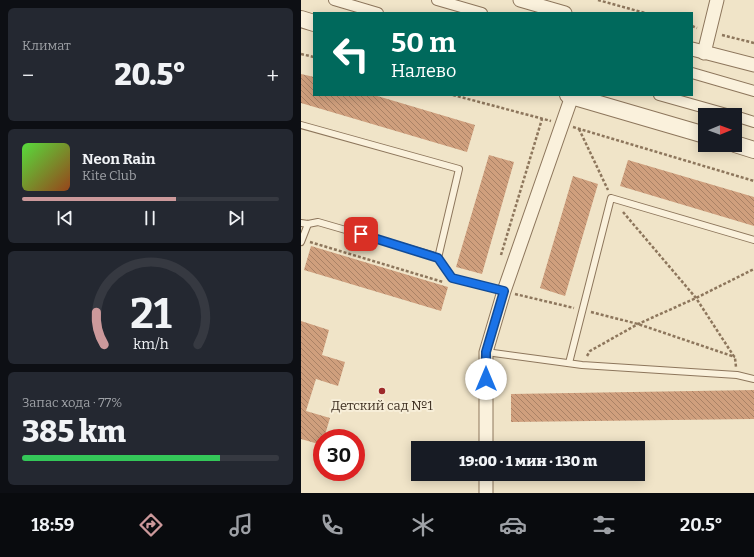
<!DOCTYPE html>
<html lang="ru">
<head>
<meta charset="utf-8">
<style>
	body { margin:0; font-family:Bitter,serif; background:#242831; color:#f1f3f6; height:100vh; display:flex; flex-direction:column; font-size:15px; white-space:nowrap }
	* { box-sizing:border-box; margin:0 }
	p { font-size:13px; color:#9ea1a6 }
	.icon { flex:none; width:22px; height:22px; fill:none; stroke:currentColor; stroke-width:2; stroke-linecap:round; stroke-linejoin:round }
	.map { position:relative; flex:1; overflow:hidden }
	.drawer { display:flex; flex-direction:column; gap:8px; padding:8px; background:#0d0f14; width:301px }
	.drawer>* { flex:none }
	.guide { position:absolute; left:12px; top:12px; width:380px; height:84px; border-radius:0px; box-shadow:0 2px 10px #0003; background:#00695c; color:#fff; overflow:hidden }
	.needle { width:26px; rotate:89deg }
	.controls { position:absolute; left:397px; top:108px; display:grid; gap:8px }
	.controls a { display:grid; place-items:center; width:44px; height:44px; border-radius:0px; background:#171b24; box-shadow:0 2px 10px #0003; font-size:20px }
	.speed { position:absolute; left:12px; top:429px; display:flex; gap:8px; font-size:20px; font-weight:700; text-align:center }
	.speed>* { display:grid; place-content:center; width:52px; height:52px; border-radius:50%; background:#171b24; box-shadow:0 2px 10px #0003; line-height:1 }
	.speed .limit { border:6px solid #d22; background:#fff; color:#111 }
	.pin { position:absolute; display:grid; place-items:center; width:34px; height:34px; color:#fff; margin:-17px; border-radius:8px; box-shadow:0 2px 6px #0006 }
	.me { position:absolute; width:44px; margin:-22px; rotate:0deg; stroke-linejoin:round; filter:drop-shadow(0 0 3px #0008) }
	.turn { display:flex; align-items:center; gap:14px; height:84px; padding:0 12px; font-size:18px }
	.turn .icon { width:52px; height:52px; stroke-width:2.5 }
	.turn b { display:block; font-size:28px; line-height:34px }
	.big { font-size:30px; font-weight:800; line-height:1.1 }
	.drawer .tile { flex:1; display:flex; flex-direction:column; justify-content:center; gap:6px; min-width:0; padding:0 14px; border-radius:6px; background:#242831 }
	.drawer .dial { align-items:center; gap:0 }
	.dial svg { height:104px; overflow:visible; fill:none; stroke:#363941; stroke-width:7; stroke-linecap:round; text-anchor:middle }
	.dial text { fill:#f1f3f6; stroke:none }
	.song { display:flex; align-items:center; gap:12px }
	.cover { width:48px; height:48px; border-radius:6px; background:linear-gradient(135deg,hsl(110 70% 55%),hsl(20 70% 35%)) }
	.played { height:4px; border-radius:2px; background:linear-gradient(90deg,#cc999b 60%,#363941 60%) }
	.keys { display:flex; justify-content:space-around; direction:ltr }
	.heat { display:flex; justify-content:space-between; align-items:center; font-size:22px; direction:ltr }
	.charge { height:6px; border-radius:3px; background:linear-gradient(90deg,#34c759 77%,#363941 0) }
	.trip { position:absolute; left:110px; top:441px; width:234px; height:40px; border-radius:0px; background:#171b24; box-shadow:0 2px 10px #0003; font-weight:800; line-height:40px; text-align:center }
	.tabs { display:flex; height:64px; justify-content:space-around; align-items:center; background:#090b0e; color:#9ea1a6 }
	.tabs .icon { width:28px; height:28px }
	.tabs .active { color:#cc999b }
	.tabs b { font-size:18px; color:#f1f3f6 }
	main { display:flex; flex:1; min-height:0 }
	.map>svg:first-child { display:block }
</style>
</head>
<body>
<main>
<section class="drawer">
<div class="tile"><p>Климат</p>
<div class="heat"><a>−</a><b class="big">20.5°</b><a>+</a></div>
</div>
<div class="tile">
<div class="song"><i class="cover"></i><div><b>Neon Rain</b><p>Kite Club</p></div></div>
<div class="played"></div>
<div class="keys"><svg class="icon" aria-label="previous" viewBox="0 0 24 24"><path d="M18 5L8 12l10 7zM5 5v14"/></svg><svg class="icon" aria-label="pause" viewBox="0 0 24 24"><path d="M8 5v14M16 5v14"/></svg><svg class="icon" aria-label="next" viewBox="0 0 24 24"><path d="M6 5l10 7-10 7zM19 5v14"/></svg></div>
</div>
<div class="tile dial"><svg viewBox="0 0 100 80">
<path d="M14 69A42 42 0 1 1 86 69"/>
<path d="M14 69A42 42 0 0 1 8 44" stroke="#cc999b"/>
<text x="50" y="56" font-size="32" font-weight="700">21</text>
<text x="50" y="72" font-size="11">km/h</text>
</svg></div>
<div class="tile"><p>Запас хода · 77%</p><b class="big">385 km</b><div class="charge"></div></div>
</section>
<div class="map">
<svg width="453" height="493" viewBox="0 0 453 493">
	<defs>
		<pattern id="building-back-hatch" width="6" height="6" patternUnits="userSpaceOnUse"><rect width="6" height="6" fill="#cf9f7d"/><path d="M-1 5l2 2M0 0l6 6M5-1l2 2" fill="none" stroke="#a98266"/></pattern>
	</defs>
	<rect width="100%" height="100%" fill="#f0e4c8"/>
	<g fill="url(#building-back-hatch)">
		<path d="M0,74l13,3v18h60l101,30 -8,27 -166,-49z"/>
		<path d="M188,155l25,7 -32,112 -26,-7z"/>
		<path d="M327,160l126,37v29l-134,-40z"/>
		<path d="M272,176l25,8 -33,112 -25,-8z"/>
		<path d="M10,246l137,41 -7,24 -137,-41z"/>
		<path d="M0,321l28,9 -7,25 23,7 -7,24 -22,-7 -10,32 24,7 -6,20h-2v7l-21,-6z"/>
		<path d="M453,390v29l-243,3v-28z"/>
	</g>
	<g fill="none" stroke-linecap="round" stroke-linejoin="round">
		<g stroke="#8d765c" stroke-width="8">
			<g id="service">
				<path d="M0,125l158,44 -21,89"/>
				<path d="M0,223l7,1 10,-2 114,33 6,3 14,20 52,13"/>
				<path d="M0,242l7,-18"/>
				<path d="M185,352l96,13 155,10 17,4"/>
				<path d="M268,363l42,-165 143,42"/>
			</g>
		</g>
		<g stroke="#8d765c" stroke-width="12">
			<g id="pedestrian">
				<path d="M33,0l44,13"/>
				<path d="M136,0l45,13"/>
				<path d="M391,73l62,18"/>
				<path d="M358,95l71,20"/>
				<path d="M434,116l19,6"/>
			</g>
		</g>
		<g stroke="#8d765c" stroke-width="15">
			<g id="minor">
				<path d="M219,0l45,13"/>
				<path d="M391,49l62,16"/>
				<path d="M403,53l13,-53"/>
				<path d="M185,448v-96l18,-61 68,-195"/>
				<path d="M185,474v19"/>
			</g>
		</g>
		<g stroke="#8d765c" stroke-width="18">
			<g id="tertiary">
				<path d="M0,19l13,4"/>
				<path d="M267,95l137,40"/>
				<path d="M434,144l19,6"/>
			</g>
		</g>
		<g stroke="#8d765c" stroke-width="2.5" stroke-dasharray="3 2" stroke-linecap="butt">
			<path d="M297,0l47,13"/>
			<path d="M391,26l5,2"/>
			<path d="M421,35l32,8"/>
			<path d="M0,54l13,3"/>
			<path d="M152,95l98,26"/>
			<path d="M272,127l181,54"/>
			<path d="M278,129l29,61"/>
			<path d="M322,212l73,86 39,60 1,9"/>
			<path d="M9,242l133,40"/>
			<path d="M200,255l41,-136"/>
			<path d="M214,294l59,14"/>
			<path d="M290,312l47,12 97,33"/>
			<path d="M286,356l3,-5 48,-27 58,-26 58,-29"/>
		</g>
		<use href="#service" stroke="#faf1dc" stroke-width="6"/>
		<use href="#pedestrian" stroke="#faf1dc" stroke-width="10"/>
		<use href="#minor" stroke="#faf1dc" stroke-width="13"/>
		<use href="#tertiary" stroke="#faf1dc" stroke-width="16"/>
	</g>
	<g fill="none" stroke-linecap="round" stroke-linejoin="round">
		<g stroke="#114b97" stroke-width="10">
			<path id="route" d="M60,234l77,24 14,20 52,13 -18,61v27"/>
		</g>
		<use href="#route" stroke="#1a73e8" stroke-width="7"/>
	</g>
	<circle fill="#9e2a2b" stroke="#f7eed8" stroke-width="1.5" cx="81" cy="391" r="4"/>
	<g text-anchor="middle" stroke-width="4" stroke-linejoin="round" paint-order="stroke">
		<g font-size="13" fill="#3d2e20" stroke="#f7eed8">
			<text x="81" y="410">Детский сад №1</text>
		</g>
	</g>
</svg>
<div class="controls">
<a><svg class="needle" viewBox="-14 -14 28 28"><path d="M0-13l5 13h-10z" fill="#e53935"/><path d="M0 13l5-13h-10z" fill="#9ea1a6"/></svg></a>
</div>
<div class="speed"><div class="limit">30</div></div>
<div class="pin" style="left:60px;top:234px;background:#d93025"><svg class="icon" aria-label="arrive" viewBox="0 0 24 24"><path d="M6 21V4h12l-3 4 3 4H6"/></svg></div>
<svg class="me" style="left:185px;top:379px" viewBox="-20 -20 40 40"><circle r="19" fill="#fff"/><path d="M0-13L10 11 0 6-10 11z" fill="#1a73e8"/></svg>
<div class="trip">19:00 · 1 мин · 130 m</div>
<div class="guide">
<div class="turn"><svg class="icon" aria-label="left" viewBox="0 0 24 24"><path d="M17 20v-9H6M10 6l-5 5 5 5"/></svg><div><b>50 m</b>Налево</div></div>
</div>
</div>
</main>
<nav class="tabs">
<b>18:59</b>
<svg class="icon active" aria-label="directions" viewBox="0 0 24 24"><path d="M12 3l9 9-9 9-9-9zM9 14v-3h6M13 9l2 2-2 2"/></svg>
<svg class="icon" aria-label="music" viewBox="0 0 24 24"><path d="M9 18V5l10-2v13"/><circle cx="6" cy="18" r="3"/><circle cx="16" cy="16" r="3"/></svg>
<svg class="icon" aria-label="phone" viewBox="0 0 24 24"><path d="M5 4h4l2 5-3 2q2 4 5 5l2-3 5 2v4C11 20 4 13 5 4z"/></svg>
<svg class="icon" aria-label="climate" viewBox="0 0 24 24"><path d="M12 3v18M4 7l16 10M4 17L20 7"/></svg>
<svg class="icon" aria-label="car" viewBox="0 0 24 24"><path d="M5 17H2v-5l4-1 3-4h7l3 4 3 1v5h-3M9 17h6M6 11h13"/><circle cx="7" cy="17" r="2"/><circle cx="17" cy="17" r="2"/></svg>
<svg class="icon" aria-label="filters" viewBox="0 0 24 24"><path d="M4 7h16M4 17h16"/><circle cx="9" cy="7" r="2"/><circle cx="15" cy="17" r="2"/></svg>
<b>20.5°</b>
</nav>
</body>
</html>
